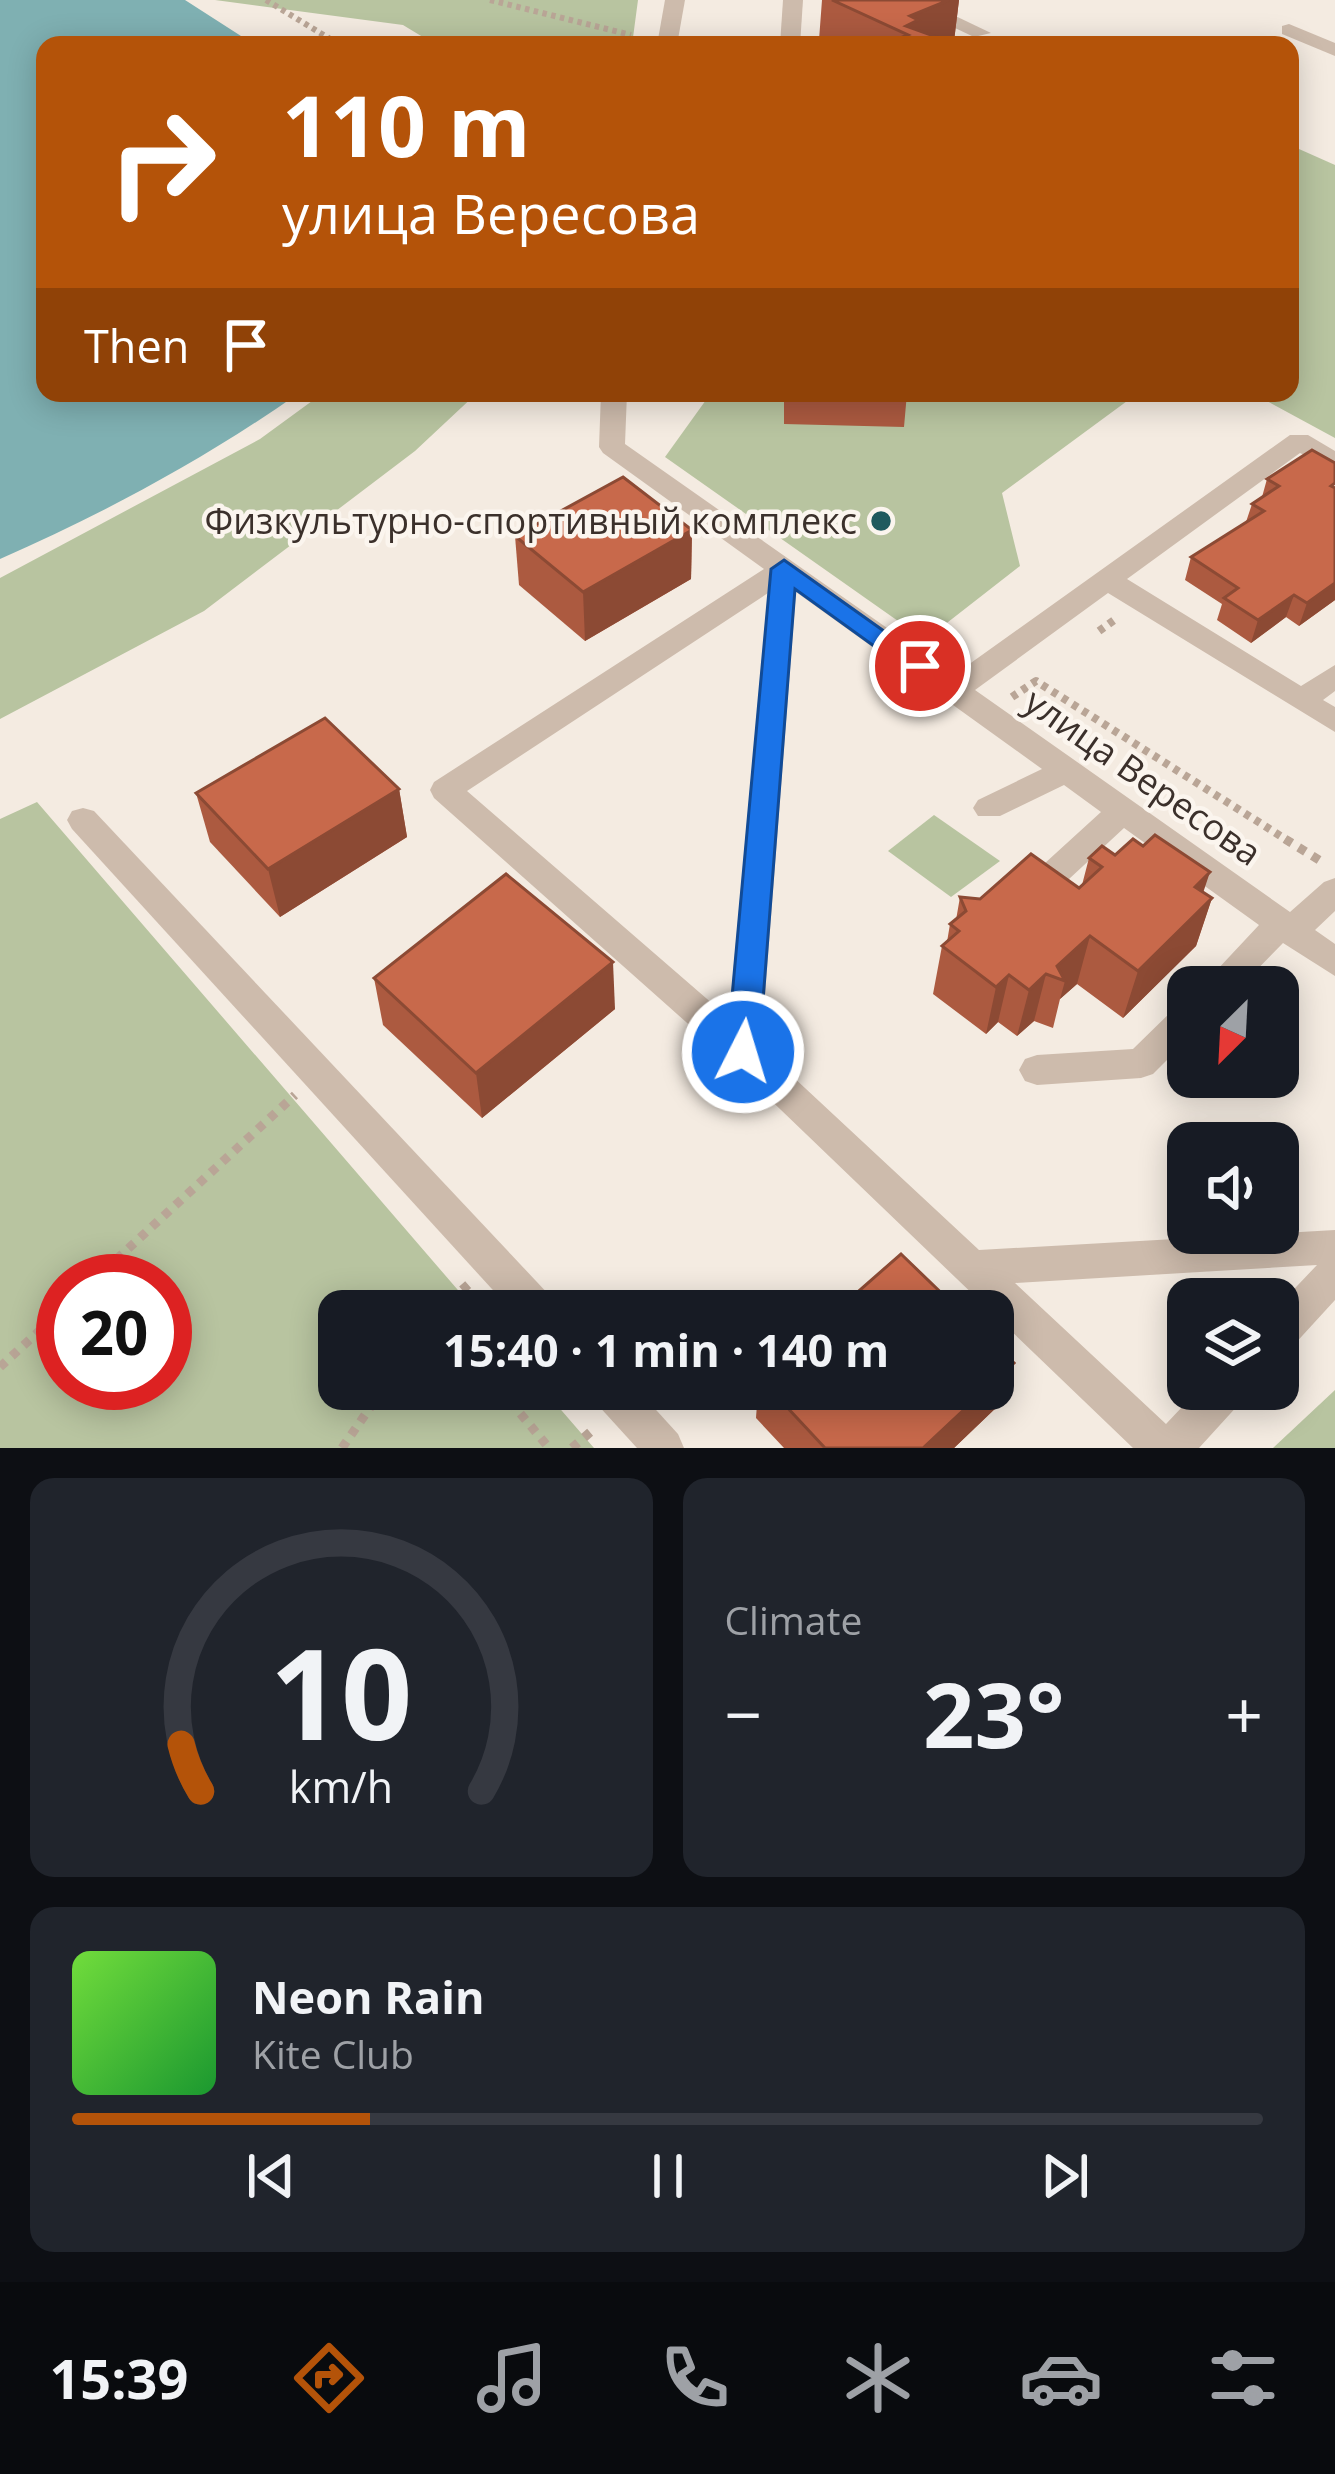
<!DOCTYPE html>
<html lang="en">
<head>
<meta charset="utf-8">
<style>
	body { margin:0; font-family:"Open Sans",sans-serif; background:#20242c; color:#f1f3f6; height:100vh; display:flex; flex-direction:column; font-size:45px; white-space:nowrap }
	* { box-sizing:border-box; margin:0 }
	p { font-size:39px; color:#9ea1a6 }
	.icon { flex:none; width:66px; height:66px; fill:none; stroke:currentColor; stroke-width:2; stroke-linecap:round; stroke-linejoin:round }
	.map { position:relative; height:1448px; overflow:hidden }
	.drawer { display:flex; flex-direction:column; gap:30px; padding:30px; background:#0d0f14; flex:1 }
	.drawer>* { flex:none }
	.hud { position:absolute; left:36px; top:36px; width:1263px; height:366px; border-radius:24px; box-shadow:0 6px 30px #0003; background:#b45309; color:#fff; overflow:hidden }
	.needle { width:78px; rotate:204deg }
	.fabs { position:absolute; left:1167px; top:966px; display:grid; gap:24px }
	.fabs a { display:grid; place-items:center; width:132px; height:132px; border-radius:24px; background:#171b24; box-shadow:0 6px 30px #0003; font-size:60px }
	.speed { position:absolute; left:36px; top:1254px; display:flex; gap:24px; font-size:60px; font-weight:700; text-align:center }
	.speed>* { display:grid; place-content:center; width:156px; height:156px; border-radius:50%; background:#171b24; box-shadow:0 6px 30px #0003; line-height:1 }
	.speed .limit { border:18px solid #d22; background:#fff; color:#111 }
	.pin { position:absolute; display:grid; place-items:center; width:102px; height:102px; color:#fff; margin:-51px; border:6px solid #fff; border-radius:50%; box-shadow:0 3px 12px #0007 }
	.me { position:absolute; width:132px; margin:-66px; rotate:5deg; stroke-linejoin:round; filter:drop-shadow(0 0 9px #0008) }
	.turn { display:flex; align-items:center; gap:42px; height:252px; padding:0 48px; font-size:54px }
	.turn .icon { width:156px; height:156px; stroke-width:2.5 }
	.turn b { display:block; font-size:84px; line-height:102px }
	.then { display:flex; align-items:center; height:114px; padding:0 48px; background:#0003; gap:24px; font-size:45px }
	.big { font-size:90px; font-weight:700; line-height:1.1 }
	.drawer .tile { flex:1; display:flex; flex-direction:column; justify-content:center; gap:18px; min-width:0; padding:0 42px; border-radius:24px; background:#20242c }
	.drawer .dial { align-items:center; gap:0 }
	.dial svg { height:312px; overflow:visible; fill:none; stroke:#363941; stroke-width:7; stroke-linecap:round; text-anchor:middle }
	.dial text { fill:#f1f3f6; stroke:none }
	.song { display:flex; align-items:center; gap:36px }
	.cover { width:144px; height:144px; border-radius:18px; background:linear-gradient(135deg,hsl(100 70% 55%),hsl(130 70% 35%)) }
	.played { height:12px; border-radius:6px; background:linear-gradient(90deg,#b45309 25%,#363941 25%) }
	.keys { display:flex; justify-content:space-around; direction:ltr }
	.heat { display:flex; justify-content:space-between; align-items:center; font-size:66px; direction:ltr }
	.drawer .tiles { flex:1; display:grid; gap:30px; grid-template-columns:1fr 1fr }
	.tile:last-child { grid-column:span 2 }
	.trip { position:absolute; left:318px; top:1290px; width:696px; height:120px; border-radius:24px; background:#171b24; box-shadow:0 6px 30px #0003; font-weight:700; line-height:120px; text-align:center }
	.tab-bar { display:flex; height:192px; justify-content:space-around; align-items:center; background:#090b0e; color:#9ea1a6 }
	.tab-bar .icon { width:84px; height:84px }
	.tab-bar .active { color:#b45309 }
	.tab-bar b { font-size:54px; color:#f1f3f6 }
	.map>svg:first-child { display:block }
</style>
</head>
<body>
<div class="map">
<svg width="1335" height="1448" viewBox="0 0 1335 1448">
	<rect width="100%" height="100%" fill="#f4ebe1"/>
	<g fill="#b8c4a0" fill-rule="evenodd">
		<path d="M215,0h423l-6,45h-196l-33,-20z"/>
		<path d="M1290,145l45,20v273l-83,-45h38z"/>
		<path d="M323,393h154l-62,58 -211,160 -204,108v-141l260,-139z"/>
		<path d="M711,393h427l-136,100 18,73 -95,74 -260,-183z"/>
		<path d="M37,802l439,509h-137v78h204l51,59h-594v-629zM165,1281v102h-102v-102z"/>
		<path d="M934,815l66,46 -49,36 -63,-46z"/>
		<path d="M1335,1390v58h-62z"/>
	</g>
	<path fill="#7fb0b2" d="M0,0h185l70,45h-210v348h254c-94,66 -194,120 -299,166z"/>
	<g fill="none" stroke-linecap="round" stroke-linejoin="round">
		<g stroke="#b9a596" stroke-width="6" stroke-dasharray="4.5 4.5" stroke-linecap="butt">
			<path d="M266,0l74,45"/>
			<path d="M490,0l141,35"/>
		</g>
		<g stroke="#b9a596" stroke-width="8" stroke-dasharray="6 6" stroke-linecap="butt">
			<path d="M1099,631l18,-13"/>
			<path d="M1012,697l24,-16 254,161"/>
		</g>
		<g stroke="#b9a596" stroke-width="9" stroke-dasharray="8 8" stroke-linecap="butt">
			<path d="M1285,839l39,24"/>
			<path d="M93,1281l202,-186"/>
			<path d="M438,1311l31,-27"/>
			<path d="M0,1367l63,-58"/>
			<path d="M500,1389l49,59"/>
			<path d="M342,1448l41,-59"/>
			<path d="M572,1448l23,-20"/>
		</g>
		<g fill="#cdbbac" fill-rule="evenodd">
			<path d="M665,0h20l-8,45h-20z"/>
			<path d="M783,0h20l-3,45h-20z"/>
			<path d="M896,0h26l69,33 -17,4z"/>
			<path d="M1289,24l46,19v13l-53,-22v-8z"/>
			<path d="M601,393h26l-2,51 329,231 336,-240h18l27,16v19l-35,-17 -173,126 174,107 34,-21v26l-12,9 12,7v25l-227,-139 -133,97 315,222 34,-30 11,-4v33l-20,19 20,14v32l-52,-33 -43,44h-39l58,-62 -135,-97 -69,64 -11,4 -11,-4 -5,-9 5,-9 68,-62 -37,-27 -64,31h-22l-5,-8 5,-8 64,-31 -246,-177 -35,455 218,203 356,-20v70l-43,47 -14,6v-47l39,-41 -302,18 151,141 33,-35h47l-6,14 -41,45h-66l-402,-386 -297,-264 -4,-8 4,-8 330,-213 -161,-116 -4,-6zM768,593l-39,425 -262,-227z"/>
			<path d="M83,808l11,3 458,487 5,13h-45l-440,-482 -5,-9 5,-9z"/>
			<path d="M1188,1003v36l-35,35 -12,4 -104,7 -12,-4 -6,-11 6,-11 12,-4 96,-6 43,-42z"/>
			<path d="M590,1389h47l41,45 6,14h-47l-41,-45z"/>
		</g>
	</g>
	<g fill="#ac5a40">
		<path d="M822,0h137l-5,41 -4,1 9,3h-129l-11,-5z"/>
		<path d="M784,393h123l-3,34 -120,-3z"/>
		<path d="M1312,450l23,150 -36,26 -13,-9 -35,26 -34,-23 5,-16 -37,-24 6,-23 55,-35 6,-18 10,-7 5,-18z"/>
		<path d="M692,530l-1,49 -106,62 -66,-56 -4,-49z"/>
		<path d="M399,789l8,48 -127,80 -70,-75 -14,-49z"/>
		<path d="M1115,855l88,38 9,5 -16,48 -73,72 -46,-34 -17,15 -7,29 -19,-7 -17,15 -19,-14 -12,12 -53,-40 9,-48 5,-4 3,-18 6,-4 4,-23 20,2 99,-11 3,-3 7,-27z"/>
		<path d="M374,978l241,31 -133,109 -99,-93z"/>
		<path d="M758,1389h235l8,14 -47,45h-170l-28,-30z"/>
	</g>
	<g fill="#8c4a34">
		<path d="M949,0h10l-5,41 -11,4 -37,-19 4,-10z"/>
		<path d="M692,530l-1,49 -106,62 -2,-49z"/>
		<path d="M1335,583v17l-36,26 8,-23z"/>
		<path d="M1294,595l-8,22 -35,26 7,-23z"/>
		<path d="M399,789l8,48 -127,80 -12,-48z"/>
		<path d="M1210,872l-14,42 16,-16 -16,48 -73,72 15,-47 57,-84z"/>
		<path d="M1090,936l-13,48 -17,15 5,-18 -8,-15z"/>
		<path d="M613,962l2,47 -133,109 -6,-45z"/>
		<path d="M1046,974l-12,47 -17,15 12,-46z"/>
		<path d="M1009,975l-11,47 -12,12 10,-47z"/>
		<path d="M1014,1363l-13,40 -47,45h-31l63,-59h7v-7z"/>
	</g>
	<g fill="#c8694b" stroke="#8c4a34" stroke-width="3">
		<path d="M832,0h117l-39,16 8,4 -12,6 53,19h-77l26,-10z"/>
		<path d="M786,393h121v5l-121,-3z"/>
		<path d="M1312,450l23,13v20l-4,3 4,2v95l-28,20 -13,-8 -36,25 -34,-22 14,-10 -47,-31 73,-46 -12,-7 27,-18 -12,-7z"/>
		<path d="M623,477l69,53 -109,62 -68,-56z"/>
		<path d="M325,718l74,71 -131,80 -72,-76z"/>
		<path d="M1155,835l55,37 -15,15 17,11 -74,73 -48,-35 -33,30 8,15 -19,-7 -17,16 -20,-15 -13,12 -54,-41 17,-15 -9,-7 16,-13 -6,-14 20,2 51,-45 48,34 23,-21 -13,-9 13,-12 13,9 18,-16 10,7z"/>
		<path d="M506,874l107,88 -137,111 -102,-95z"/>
		<path d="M901,1254l59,57h-124z"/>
		<path d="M993,1343l21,20 -21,19z"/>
		<path d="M770,1389h216l-63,59h-98z"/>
	</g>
	<path fill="#1a73e8" stroke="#114b97" stroke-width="3" d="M784,560l149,106 -4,6h-19l-115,-83 -36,463 -5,10 -11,4 -11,-4 -5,-10 44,-483z"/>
	<circle fill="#1f5a5e" stroke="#fbf5ee" stroke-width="4.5" cx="881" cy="521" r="12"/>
	<g text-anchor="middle" stroke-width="9" stroke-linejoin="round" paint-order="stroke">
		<g font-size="36" fill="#3b302b" stroke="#fbf5ee" text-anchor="end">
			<text x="857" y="534">Физкультурно-спортивный комплекс</text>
		</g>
		<g font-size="36" fill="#3b302b" stroke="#fbf5ee">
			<text transform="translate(1143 777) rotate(35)" y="13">улица Вересова</text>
		</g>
	</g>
</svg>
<div class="fabs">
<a><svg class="needle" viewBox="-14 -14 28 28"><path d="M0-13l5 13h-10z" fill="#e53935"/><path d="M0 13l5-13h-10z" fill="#9ea1a6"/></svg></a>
<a><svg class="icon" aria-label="sound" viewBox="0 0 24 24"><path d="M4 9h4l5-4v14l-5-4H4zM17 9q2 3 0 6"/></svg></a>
<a><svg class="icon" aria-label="layers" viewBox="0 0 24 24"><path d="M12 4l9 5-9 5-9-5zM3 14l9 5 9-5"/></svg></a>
</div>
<div class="speed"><div class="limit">20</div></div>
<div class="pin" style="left:920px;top:666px;background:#d93025"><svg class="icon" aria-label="arrive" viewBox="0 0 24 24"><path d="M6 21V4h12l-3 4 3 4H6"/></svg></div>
<svg class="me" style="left:743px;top:1052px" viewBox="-20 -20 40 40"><circle r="17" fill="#1a73e8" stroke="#fff" stroke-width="3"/><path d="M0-11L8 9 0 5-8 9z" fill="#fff"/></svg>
<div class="trip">15:40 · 1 min · 140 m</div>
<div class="hud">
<div class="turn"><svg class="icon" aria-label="right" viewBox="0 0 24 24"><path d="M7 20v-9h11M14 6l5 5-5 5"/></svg><div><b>110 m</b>улица Вересова</div></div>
<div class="then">Then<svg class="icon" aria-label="arrive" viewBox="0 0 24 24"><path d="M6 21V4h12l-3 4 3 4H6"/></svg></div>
</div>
</div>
<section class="drawer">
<div class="tiles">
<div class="tile dial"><svg viewBox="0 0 100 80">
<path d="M14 69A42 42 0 1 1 86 69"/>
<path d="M14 69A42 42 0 0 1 9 57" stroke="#b45309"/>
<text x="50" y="56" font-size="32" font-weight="700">10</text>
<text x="50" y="72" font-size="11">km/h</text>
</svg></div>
<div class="tile"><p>Climate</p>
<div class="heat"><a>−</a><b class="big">23°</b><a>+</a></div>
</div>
<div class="tile">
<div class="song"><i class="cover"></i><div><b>Neon Rain</b><p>Kite Club</p></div></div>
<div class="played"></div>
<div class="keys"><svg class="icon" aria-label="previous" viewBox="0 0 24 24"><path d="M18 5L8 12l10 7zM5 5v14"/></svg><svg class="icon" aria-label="pause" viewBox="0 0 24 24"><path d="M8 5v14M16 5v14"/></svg><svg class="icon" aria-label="next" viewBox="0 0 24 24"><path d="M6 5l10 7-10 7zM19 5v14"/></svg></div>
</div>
</div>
</section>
<nav class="tab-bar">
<b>15:39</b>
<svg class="icon active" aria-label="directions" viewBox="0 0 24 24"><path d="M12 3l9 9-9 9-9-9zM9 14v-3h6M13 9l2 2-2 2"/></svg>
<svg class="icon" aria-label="music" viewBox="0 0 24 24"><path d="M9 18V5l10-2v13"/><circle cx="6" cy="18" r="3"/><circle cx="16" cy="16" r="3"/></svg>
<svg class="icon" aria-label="phone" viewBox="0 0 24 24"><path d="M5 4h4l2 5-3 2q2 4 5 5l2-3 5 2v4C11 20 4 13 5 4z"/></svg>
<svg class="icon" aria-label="climate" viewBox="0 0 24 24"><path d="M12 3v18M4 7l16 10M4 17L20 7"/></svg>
<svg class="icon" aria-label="car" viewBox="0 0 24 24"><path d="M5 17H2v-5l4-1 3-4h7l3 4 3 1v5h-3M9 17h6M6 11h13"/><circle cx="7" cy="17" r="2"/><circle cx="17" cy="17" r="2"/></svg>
<svg class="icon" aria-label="filters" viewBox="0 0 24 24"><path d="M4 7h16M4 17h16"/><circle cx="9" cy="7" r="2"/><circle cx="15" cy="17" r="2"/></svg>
</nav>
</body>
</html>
